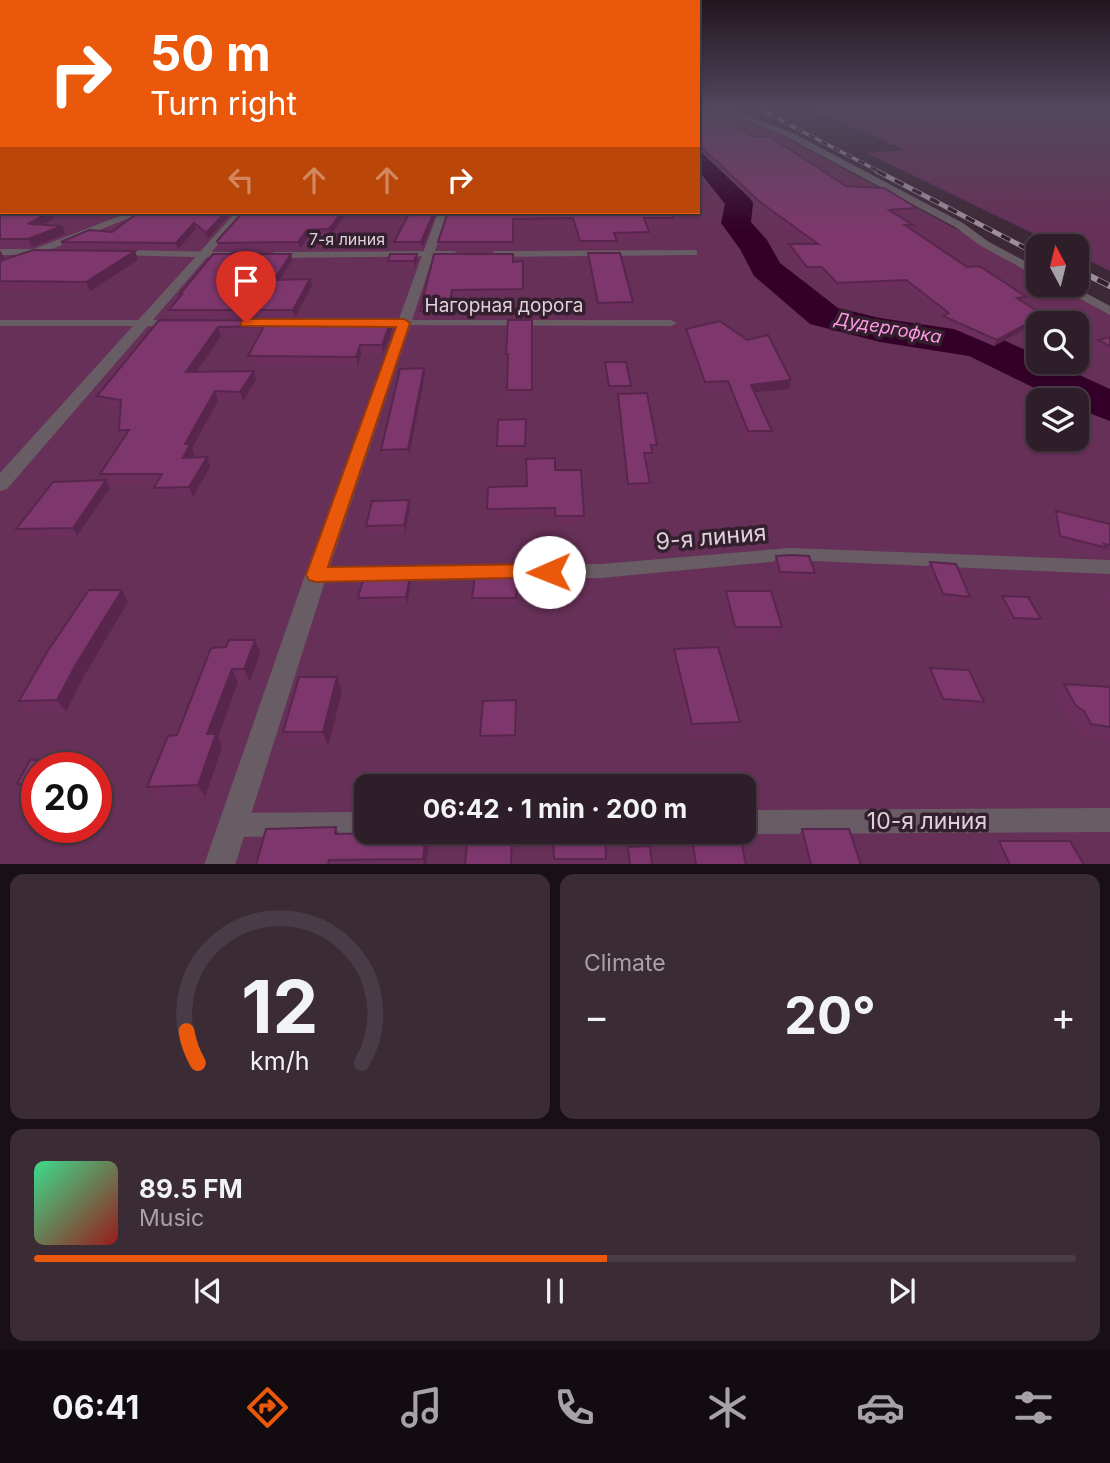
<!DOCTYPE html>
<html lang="en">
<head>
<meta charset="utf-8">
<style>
	body { margin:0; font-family:Inter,sans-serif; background:#3a2b35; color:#f1f3f6; height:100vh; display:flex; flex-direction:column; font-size:26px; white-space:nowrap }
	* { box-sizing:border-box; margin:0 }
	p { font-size:23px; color:#a7a2a8 }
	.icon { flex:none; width:38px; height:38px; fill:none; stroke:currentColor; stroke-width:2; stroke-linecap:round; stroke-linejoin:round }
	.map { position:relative; height:864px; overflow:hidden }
	.panel { display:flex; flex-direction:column; gap:10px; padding:10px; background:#191017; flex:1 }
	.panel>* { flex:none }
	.guide { position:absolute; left:0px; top:0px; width:700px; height:214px; box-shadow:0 2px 5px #0004,0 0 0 2px #493c46; background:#ea580c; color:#fff; overflow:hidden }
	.needle { width:46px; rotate:353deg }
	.fabs { position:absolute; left:1026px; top:234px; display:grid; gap:14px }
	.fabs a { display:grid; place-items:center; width:63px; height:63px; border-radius:14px; background:#2e1e29; box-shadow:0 2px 5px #0004,0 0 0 2px #493c46; font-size:35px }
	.speed { position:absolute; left:21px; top:752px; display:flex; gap:14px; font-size:35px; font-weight:700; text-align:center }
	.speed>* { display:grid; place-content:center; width:91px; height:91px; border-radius:50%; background:#2e1e29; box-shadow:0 2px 5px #0004,0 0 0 2px #493c46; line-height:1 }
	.speed .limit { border:10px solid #d22; background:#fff; color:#111 }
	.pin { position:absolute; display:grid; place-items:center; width:60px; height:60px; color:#fff; margin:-72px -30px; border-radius:50% 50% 50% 0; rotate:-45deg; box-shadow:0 0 7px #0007 }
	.pin .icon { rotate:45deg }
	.me { position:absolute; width:77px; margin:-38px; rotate:269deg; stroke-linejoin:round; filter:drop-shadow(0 0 5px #0008) }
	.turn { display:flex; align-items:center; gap:24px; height:147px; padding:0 35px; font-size:32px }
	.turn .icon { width:91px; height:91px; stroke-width:2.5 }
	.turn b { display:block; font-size:49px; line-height:60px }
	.lanes { display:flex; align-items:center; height:66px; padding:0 35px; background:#0003; justify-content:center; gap:35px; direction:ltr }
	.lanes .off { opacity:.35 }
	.big { font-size:52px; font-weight:700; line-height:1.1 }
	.panel .widget { flex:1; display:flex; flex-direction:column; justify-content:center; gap:10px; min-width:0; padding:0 24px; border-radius:14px; background:#3a2b35 }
	.panel .dial { align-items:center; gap:0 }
	.dial svg { height:182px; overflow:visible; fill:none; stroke:#493c46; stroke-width:7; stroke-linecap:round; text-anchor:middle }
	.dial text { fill:#f1f3f6; stroke:none }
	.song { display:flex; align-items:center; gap:21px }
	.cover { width:84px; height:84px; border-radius:10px; background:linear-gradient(135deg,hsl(150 70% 55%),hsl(0 70% 35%)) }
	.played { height:7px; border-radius:4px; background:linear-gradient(90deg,#ea580c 55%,#493c46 55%) }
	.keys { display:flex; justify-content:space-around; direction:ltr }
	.heat { display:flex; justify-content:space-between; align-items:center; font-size:38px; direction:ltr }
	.panel .tiles { flex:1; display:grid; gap:10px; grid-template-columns:1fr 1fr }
	.widget:last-child { grid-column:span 2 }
	.trip { position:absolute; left:354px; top:774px; width:402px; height:70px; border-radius:14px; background:#2e1e29; box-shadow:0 2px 5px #0004,0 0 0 2px #493c46; font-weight:700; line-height:70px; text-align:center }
	.tab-bar { display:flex; height:112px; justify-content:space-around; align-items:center; background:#120c10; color:#a7a2a8 }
	.tab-bar .icon { width:49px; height:49px }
	.tab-bar .active { color:#ea580c }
	.tab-bar b { font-size:32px; color:#f1f3f6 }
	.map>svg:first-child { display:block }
</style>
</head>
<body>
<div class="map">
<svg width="1110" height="865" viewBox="0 0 1110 865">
	<rect width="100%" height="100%" fill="#3d2837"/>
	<g fill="#673058" fill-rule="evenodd">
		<path d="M0,109l2,103h696v-103h17l64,25 259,139v12h22l50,26v553h-1110zM1038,324h38v38h-38zM1038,401h38v38h-38zM37,768h59v60h-59zM366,786h378v45h-378z"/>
		<path d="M809,109h301v162l-34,-17v-7h-15l-194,-94 39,-3z"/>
	</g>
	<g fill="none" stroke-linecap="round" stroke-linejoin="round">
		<path fill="#320028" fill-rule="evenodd" d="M698,147l9,2 42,48 4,6 -2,19 16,18 13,23 58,45 42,10 100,15 15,3 43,20v6h13l59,27v32l-34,-13v-7h-15l-92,-45 -89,-14 -70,-18 -56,-48 -14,-27 -19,-26 4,-19 -27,-34z"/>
		<g fill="#685d64" fill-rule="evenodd">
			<rect x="0" y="201" width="2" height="4"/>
			<path d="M0,249h44l5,3 -5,3h-44z"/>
			<path d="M117,250l113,2 5,3 -5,3 -116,-3v-4z"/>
			<path d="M694,250l3,1v4l-202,2 -5,-3 5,-3z"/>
			<path d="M454,251l5,3 -2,2 -183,2 -5,-3 5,-3z"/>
			<path d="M0,320h174l6,3 -6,3h-174z"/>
			<path d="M372,320h299l6,3 -6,3 -303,-1v-4z"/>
			<path d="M790,548l320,12v14l-320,-14 -189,18 -285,4 -6,-2 -3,-5 3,-5 6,-2 285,-4z"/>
			<path d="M1110,808v24l-366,2 -7,-3h7v-21z"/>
			<path d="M366,812v19h9l-9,5 -135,1 -8,-4 -4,-8 4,-8 8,-4z"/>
		</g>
		<g fill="#685d64" fill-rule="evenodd">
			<path d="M717,109h11l61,22 174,92 26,19 49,26v9l-57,-31 -26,-19 -172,-92z"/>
			<path d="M130,212h14l-144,58v-8z"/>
			<path d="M236,212h10l-239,277 -7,2v-18z"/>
			<path d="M438,212h10l-121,363 -92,290h-31l101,-290z"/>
			<path d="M1055,285h16l39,21v9z"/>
		</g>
		<g stroke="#9f8f9a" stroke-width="3.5">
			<path id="rail-far2" d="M759,109l121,63"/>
		</g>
		<g stroke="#9f8f9a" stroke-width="5">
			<path id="rail-far1" d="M877,171l156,81"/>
		</g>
		<g stroke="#9f8f9a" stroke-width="6">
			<g id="rail">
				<path d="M1030,251l8,4"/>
				<path d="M1076,269l34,17"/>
			</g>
		</g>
		<use href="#rail-far2" stroke="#331f2d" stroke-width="2.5" stroke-dasharray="7" stroke-linecap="butt"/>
		<use href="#rail-far1" stroke="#331f2d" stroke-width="3.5" stroke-dasharray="10" stroke-linecap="butt"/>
		<use href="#rail" stroke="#331f2d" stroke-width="4.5" stroke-dasharray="12" stroke-linecap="butt"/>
	</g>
	<g fill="#6c2f5d">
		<path d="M698,109l148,77 71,22 -2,5 -18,1 14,16 56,37 57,35 16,19 -46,25 -54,-23 3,-7 -39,-30 -68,3 -15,-16h-15l-18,-23 1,-6h20l-50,-37 -61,-58z"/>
		<path d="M0,211l55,7 -12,7 19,1 3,8 -33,13h-32z"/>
		<path d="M139,212h89l1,3 -21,24 -12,-10 -18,20 -115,-2 -2,-5 51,-10z"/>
		<path d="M347,212l-17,24h-22l-8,13h-80l-2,-1 -1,-7z"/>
		<path d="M410,212h27l-15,36 -27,1 -1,-7z"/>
		<path d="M448,212l225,6 -1,7 -26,-1 3,8v7h-33v9h-36l-7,-23h-60v23h-74l-1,-6z"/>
		<path d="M135,251l3,9 -48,31 -90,-1v-29z"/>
		<path d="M588,253l45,49 -1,7h-34l-10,-50z"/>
		<path d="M291,254l1,6 -12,20 30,-1 2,7 -17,31h-124l-2,-7 12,-14 -1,-2z"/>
		<path d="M434,254l79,8 10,-1v34l-70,1 -4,21h-28l-1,-6z"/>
		<path d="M418,260l-3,7h-26l-1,-6z"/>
		<path d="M159,320l232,1 1,9 -9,24h-22l-3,12 -108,-1 -2,-9 11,-21 -38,1 -25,36 58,-1 2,9 -13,21h-25l-26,47 2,6 -2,3h15l3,10 -17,30 -35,1 -4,-10 3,-4h-49l2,4 -33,48 -56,1 -5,-8 87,-49 -3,-6 23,-35 -4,-9 2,-22 -20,-2 -4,-10z"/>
		<path d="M532,320v79l-25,1 1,-37h-2v-9z"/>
		<path d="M686,329l105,51 -2,9 -34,4 17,38 -2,9h-24l-19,-50h-23l-19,-53z"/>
		<path d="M1110,337v17l-15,-7 3,-7z"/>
		<path d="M605,362l26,24v7h-22l-4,-24z"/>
		<path d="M424,368l1,7 -16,81 -26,1 -2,-7z"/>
		<path d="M618,394l39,51 -1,7h-4v8h-7l5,23 -1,8h-22l-9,-90z"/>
		<path d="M526,419l-1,34h-28v-7z"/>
		<path d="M555,470l29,46v7l-29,1v-9l-68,1v-7z"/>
		<path d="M410,508l-5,25 -37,1 -2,-8z"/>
		<path d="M1056,511l54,13v30l-6,-1 -2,3 -46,-12 -4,-26z"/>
		<path d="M776,556l39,17 -2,7h-35l-4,-16z"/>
		<path d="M930,562l40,35 -4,7 -27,-2 -13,-32z"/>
		<path d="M517,582l-1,23 -43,1 -1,-8z"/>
		<path d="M411,583l-4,22h-47l-2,-7z"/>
		<path d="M1110,589v18l-6,-9z"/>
		<path d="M726,591l56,36 -5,15h-46l-8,-36z"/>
		<path d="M1002,596l39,23 -5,8 -27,-2 -12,-21z"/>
		<path d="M128,602l-45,76 -17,34 -38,1 -9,-12z"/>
		<path d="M255,640l5,13 -10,29h-12l-20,56 4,9 -17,50 -50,2 -8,-12 79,-140z"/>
		<path d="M674,649l66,73 -4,15 -47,3 -17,-75z"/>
		<path d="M930,668l54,34 -5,8 -40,-3 -13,-32z"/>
		<path d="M337,677l5,15 -14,55h-39l-6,-15z"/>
		<path d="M1064,684l46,3v54l-28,-5 -8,-13 -7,-5 -12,-22z"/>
		<path d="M516,700l-1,43 -34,1 -1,-8z"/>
		<path d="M65,759l5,8v1h-33v23l-13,1 -7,-8 13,-24z"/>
		<path d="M336,827l3,7 90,10 -3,21h-170z"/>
		<path d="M802,829l59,36h-55l-7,-29z"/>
		<path d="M553,831l53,28v6h-52z"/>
		<path d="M690,831h49l7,34h-53l-4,-30z"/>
		<path d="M999,841l85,24h-92l-5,-10z"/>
	</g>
	<g fill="#58264c">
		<path d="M49,212h3l3,6 -19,11 -6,-6z"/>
		<path d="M226,212h2l1,3 -21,24 -2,-6z"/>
		<path d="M342,212h5l-17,24 -1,-7z"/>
		<path d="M434,212h3l-15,36 -1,-6z"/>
		<path d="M194,223l2,6 -18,20 -2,-6z"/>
		<path d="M62,226l3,8 -33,13 -4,-8z"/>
		<path d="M307,230l1,6 -8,13 -2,-7z"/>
		<path d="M0,250l4,8 -4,2z"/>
		<path d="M135,251l3,9 -48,31 -4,-9z"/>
		<path d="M291,254l1,6 -16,27 -2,-7z"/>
		<path d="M417,254l1,6 -3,7 -1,-6z"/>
		<path d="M310,279l2,7 -17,31 -2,-7z"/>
		<path d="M452,290l1,6 -4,21 -1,-6z"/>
		<path d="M1043,315l-3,6 -46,25 3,-6z"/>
		<path d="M391,321l1,9 -9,24 -1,-9z"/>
		<path d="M218,327l3,9 -31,45 -4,-9z"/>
		<path d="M360,345l1,9 -3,12 -2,-9z"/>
		<path d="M424,368l1,7 -16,81 -1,-7z"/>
		<path d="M254,371l2,9 -13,21 -3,-9z"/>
		<path d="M791,380l-2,9 -39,4 1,-8z"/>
		<path d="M215,391l3,10 -26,47 2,6 -7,13 -4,-9 2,-14z"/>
		<path d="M207,457l3,10 -17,30 -4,-10z"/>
		<path d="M106,480l4,8 -33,48 -4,-8z"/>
		<path d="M409,500l1,8 -5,25 -1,-8z"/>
		<path d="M410,576l1,7 -4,22 -1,-8z"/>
		<path d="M122,590l6,12 -45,76 -17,34 -9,-12 18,-34z"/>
		<path d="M255,640l5,13 -10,29 -6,-13z"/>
		<path d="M232,669l6,13 -20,56 4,9 -17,50 -7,-12 9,-51z"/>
		<path d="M337,677l5,15 -14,55 -5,-15z"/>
		<path d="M65,759l5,8v1h-10z"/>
		<path d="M426,832l3,12 -3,21h-2l-1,-6z"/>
	</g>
	<g fill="#7e376c" stroke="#58264c" stroke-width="2">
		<path d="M0,109h2v77h-2v-20h1v-7h-1z"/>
		<path d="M698,109h18l36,28 17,-1 77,50 38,2 33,20 -28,2 24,15h-8l62,42 12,-1 28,18 19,13 -9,1 26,17 -46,25 -54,-24 6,-3 -43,-33 -69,3 -15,-16h-15l-18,-23h29l-58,-42 -62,-58z"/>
		<path d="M0,211h2v1h47l-19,11h3l-2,1 31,2 -34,13h-28z"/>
		<path d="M139,212h87l-20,21 -12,-10 -18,20 -115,-1 28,-12 23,2z"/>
		<path d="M243,212h99l-13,17 -22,1 -9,12 -80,1 -1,-2z"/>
		<path d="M410,212h24l-13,30h-27z"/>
		<path d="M448,212h223l2,6h-29l5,14 -35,1 3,8h-37l-7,-23 -60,1v23h-75z"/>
		<path d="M33,250l102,1 -49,31 -86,-1v-20z"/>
		<path d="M588,253h32l13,49 -35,1z"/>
		<path d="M213,254h78l-17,26 36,-1 -17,31h-124l13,-16h-2z"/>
		<path d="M390,254h27l-3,7h-26z"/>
		<path d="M434,254h79v8l10,-1v28l-71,1 -4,21h-28z"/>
		<path d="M159,320l232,1 -9,24h-22l-4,12 -108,-1 16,-30 -46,1 -32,45 68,-1 -14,21 -25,-1 -30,53h5l-7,14 24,-1 -18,30 -35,1 8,-14h-62l29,-44h-10l2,-30 -24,-4z"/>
		<path d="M508,320h24v70h-25l1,-36h-2z"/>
		<path d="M720,321l27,19 21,-5 23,45 -40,5 21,46h-24l-20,-50 -23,1 -19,-53z"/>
		<path d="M1110,337v9l-12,-6z"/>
		<path d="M605,362h21l5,24h-22z"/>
		<path d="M424,368l-16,81 -27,1 19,-81z"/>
		<path d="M647,393l10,52h-6l1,8h-8l6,30 -22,1 -10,-90z"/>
		<path d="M526,419l-1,27h-28l1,-26z"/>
		<path d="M555,458v12h26l3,46h-29v-8l-68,1 1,-22 39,-1 -1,-27z"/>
		<path d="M106,480l-33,48 -57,1 37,-47z"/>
		<path d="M409,500l-5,25 -38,1 6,-25z"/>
		<path d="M1056,511l54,13v21l-6,-1 3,4 -47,-12z"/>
		<path d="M792,555l17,1 6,17 -35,-1 -4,-16z"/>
		<path d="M930,562l26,2 14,33 -27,-3z"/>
		<path d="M475,575h42l-1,23h-44z"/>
		<path d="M364,576h46l-4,21 -48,1z"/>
		<path d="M89,590h33l-47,76 -18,34 -38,1 28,-49z"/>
		<path d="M726,591h45l11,36h-47z"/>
		<path d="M1002,596l26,1 13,22 -27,-1z"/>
		<path d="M229,640h26l-11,29h-12l-25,65h9l-18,51 -51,2 21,-51 9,-1 34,-87 15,-1z"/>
		<path d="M718,647l22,75 -48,2 -18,-75z"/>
		<path d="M930,668l39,2 15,32 -41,-3z"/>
		<path d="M299,677h38l-14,55h-40z"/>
		<path d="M1064,684l46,3v40l-19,-3 -7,-13 -8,-5z"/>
		<path d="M516,700l-1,35 -35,1 3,-35z"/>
		<path d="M65,759l-5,9h-23v16h-20l13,-24z"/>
		<path d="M336,827l-1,7 91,-2 -3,27 -94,1 -1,5h-72l10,-36z"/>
		<path d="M802,829h47l12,36h-50z"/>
		<path d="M468,831h44l-1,34h-46z"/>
		<path d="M553,831h52l1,28h-52z"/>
		<path d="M691,831h48l7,34h-50z"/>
		<path d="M999,841h71l14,24h-74z"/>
		<path d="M650,846l2,19h-22l-2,-18z"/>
	</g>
	<linearGradient id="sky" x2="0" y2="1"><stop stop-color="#22161e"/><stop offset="0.47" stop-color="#51485e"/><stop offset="1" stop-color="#51485e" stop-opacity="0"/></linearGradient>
	<rect width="1110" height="230" fill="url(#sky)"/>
	<path fill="#ea580c" stroke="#983908" stroke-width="2" d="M246,319h158l6,4 -82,244 221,-3 7,2 3,6 -3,5 -240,5 -7,-2 -3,-5 90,-248 -154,-1 -2,-3z"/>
	<g text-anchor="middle" stroke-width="7" stroke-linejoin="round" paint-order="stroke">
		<g font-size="16" fill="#dfd1da" stroke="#331f2d">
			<text x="347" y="245">7-я линия</text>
		</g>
		<g font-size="18" font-style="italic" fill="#ff99e2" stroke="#331f2d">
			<text transform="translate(888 328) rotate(10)" y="6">Дудергофка</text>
		</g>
		<g font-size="19" fill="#dfd1da" stroke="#331f2d">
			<text x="504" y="312">Нагорная дорога</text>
		</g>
		<g font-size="23" fill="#dfd1da" stroke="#331f2d">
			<text transform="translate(711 537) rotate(-5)" y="8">9-я линия</text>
			<text x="927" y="829">10-я линия</text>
		</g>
	</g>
</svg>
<div class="fabs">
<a><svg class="needle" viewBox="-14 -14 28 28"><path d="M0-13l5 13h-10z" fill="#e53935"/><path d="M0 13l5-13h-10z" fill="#a7a2a8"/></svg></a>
<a><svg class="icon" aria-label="search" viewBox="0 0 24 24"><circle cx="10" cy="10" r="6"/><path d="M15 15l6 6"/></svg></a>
<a><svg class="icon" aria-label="layers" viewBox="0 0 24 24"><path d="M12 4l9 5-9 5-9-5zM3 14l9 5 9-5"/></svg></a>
</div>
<div class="speed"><div class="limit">20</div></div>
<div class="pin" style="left:246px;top:323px;background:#d93025"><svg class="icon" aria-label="arrive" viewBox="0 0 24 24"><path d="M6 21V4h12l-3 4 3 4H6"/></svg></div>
<svg class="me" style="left:549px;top:572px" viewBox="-20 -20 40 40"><circle r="19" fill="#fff"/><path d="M0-13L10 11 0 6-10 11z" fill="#ea580c"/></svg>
<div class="trip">06:42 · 1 min · 200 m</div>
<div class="guide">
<div class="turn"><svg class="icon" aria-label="right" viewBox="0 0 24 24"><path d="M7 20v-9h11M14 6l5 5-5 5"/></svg><div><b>50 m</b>Turn right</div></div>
<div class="lanes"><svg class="icon off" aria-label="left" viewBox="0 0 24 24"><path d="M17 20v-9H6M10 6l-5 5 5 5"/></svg><svg class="icon off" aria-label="ahead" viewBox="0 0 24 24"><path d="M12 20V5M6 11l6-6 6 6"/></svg><svg class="icon off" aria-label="ahead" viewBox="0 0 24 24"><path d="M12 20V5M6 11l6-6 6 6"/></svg><svg class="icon" aria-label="right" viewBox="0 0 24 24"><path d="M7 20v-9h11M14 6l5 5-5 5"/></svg></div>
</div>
</div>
<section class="panel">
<div class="tiles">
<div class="widget dial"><svg viewBox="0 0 100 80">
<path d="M14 69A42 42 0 1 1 86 69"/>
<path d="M14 69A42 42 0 0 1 9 55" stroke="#ea580c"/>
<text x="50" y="56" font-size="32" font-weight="700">12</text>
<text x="50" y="72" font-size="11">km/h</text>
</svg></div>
<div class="widget"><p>Climate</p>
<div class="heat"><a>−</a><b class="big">20°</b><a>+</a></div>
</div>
<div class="widget">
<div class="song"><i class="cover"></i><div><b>89.5 FM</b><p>Music</p></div></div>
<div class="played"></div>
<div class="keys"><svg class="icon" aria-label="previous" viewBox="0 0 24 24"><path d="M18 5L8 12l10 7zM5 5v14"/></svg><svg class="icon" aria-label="pause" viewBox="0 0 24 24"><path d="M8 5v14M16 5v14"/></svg><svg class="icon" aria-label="next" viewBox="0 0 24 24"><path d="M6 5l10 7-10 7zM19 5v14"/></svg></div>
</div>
</div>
</section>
<nav class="tab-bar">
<b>06:41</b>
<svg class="icon active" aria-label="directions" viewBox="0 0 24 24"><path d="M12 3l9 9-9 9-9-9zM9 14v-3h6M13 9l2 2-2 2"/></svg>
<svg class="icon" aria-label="music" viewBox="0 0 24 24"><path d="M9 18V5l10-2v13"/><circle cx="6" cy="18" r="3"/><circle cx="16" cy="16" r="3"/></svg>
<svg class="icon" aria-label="phone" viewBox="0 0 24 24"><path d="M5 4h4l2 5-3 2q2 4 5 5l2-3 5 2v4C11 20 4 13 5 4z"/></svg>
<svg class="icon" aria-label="climate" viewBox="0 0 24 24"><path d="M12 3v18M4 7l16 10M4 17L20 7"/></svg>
<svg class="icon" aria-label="car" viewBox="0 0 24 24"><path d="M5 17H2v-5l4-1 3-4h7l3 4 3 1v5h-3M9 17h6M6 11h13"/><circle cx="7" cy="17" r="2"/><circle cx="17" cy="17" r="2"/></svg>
<svg class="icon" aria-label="filters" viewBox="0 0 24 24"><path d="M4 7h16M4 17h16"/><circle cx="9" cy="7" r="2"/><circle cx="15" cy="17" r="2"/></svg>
</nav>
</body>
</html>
